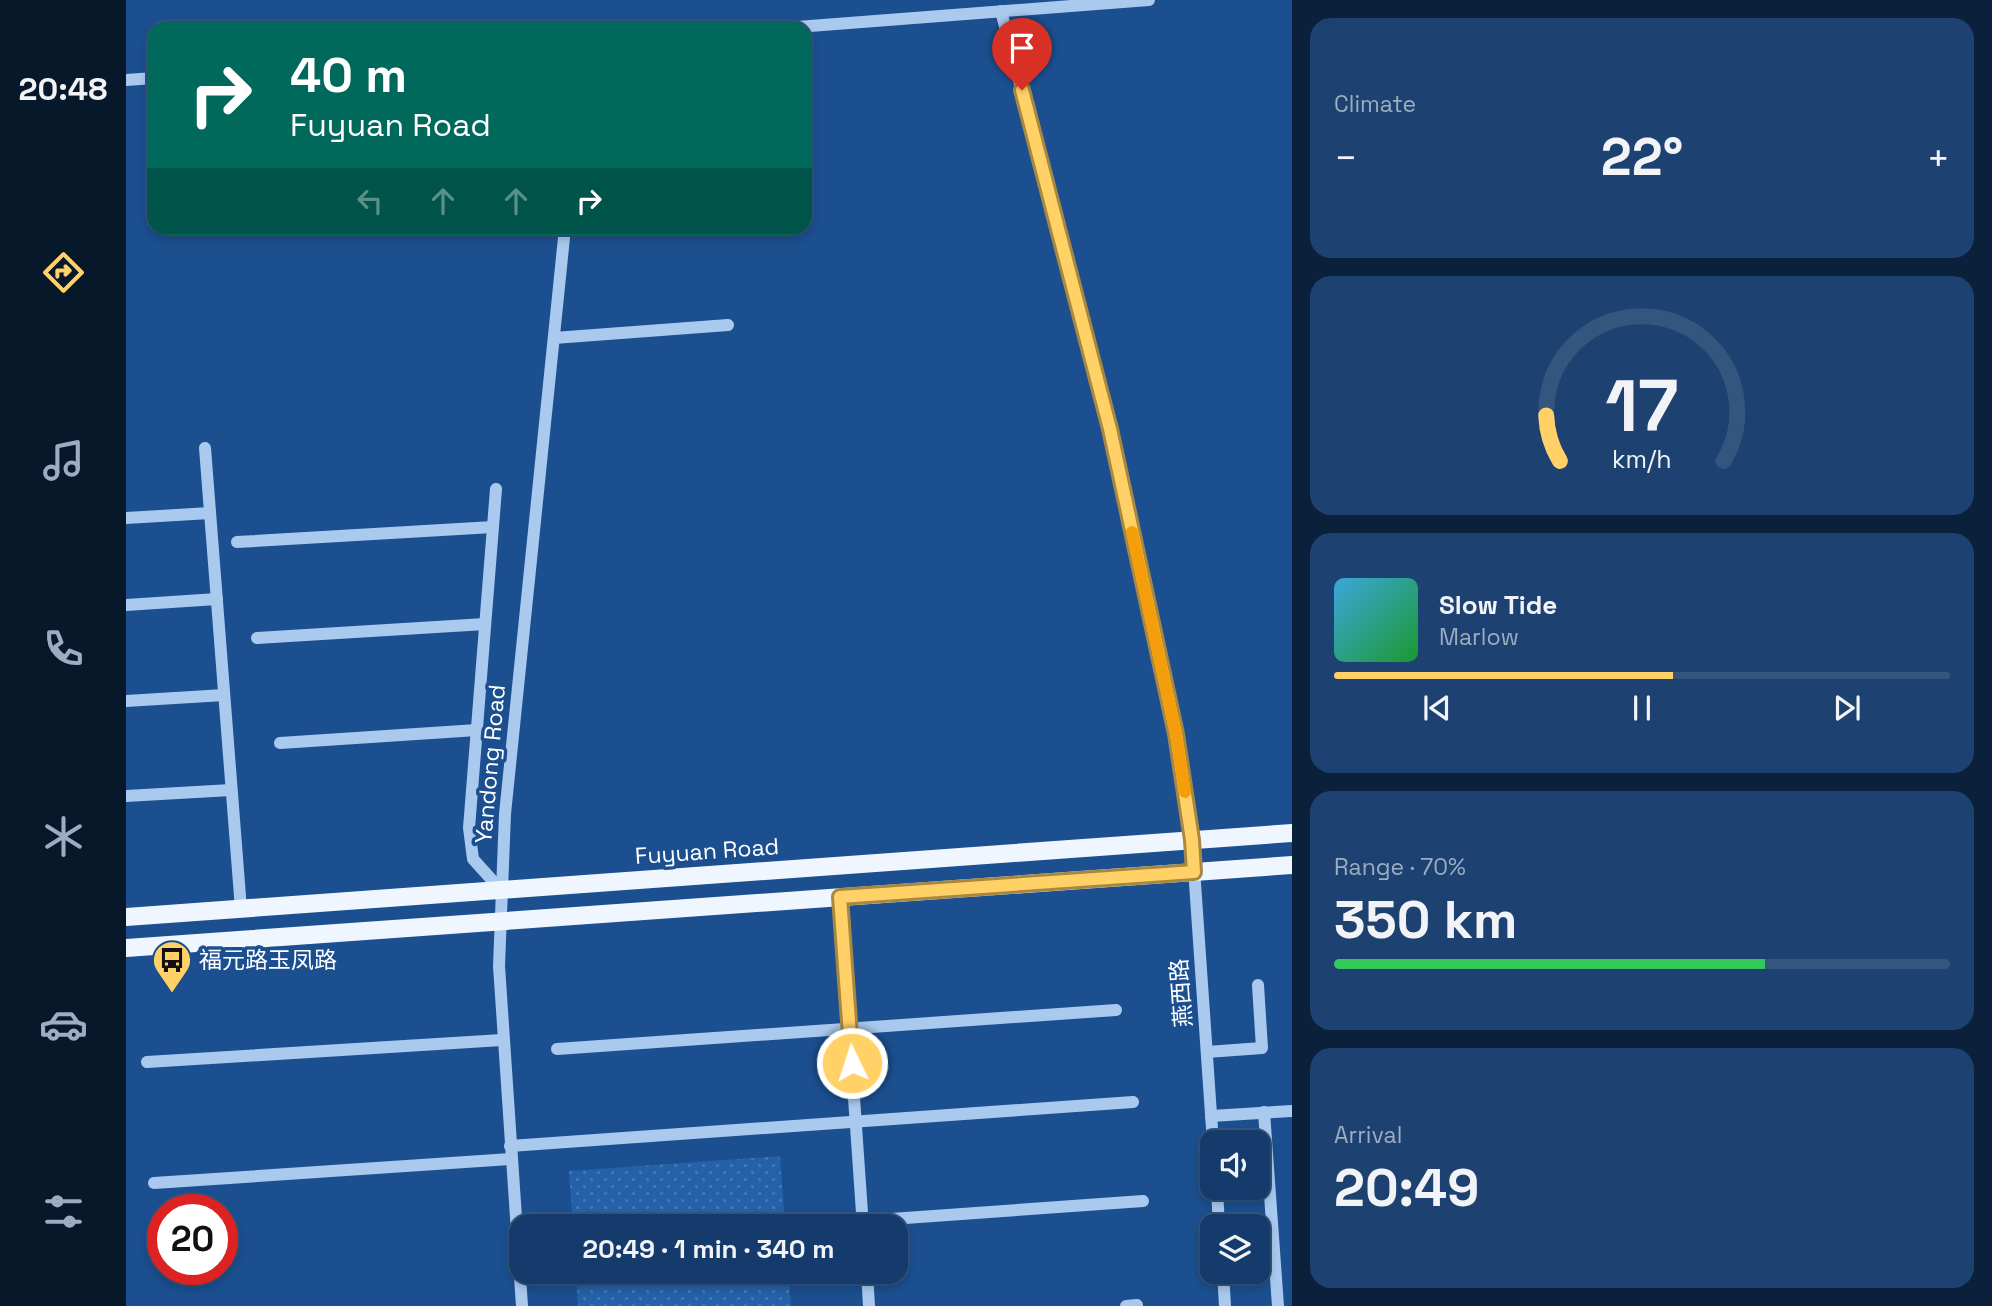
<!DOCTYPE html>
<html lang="en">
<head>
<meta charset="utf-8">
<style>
	body { margin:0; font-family:"Space Grotesk","Noto Sans SC",sans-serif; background:#1d4271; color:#f1f3f6; height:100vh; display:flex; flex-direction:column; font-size:26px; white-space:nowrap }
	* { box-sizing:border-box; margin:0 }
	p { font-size:23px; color:#9dadc1 }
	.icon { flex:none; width:38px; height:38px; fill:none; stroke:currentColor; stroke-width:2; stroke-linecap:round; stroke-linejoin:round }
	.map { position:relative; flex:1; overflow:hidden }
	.side { display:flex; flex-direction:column; gap:18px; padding:18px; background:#0b203b; width:700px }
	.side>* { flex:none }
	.hud { position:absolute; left:21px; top:21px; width:665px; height:214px; border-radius:21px; box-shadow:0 4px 10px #0003,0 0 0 2px #33557e; background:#00695c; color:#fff; overflow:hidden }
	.buttons { position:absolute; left:1074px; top:1130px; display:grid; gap:14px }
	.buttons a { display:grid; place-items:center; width:70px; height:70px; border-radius:14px; background:#143b6b; box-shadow:0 4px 10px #0003,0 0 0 2px #33557e; font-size:35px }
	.speed { position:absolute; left:21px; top:1194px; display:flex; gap:14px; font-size:35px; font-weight:700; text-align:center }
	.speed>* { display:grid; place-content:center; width:91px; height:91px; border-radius:50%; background:#143b6b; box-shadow:0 4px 10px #0003,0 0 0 2px #33557e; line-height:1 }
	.speed .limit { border:10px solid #d22; background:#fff; color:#111 }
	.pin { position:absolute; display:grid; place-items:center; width:60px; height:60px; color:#fff; margin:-72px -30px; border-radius:50% 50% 50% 0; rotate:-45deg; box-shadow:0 0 7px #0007 }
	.pin .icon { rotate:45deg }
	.me { position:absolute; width:77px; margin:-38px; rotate:356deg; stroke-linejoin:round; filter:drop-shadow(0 0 5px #0008) }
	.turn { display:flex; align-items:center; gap:24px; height:147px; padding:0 28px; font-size:32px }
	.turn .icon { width:91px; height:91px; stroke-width:2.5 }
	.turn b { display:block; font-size:49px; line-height:60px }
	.lanes { display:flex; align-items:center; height:66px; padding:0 28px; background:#0003; justify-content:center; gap:35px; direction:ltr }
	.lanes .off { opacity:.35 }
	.big { font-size:52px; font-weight:600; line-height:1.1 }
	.side .tile { flex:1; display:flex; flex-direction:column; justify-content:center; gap:10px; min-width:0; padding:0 24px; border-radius:21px; background:#1d4271 }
	.side .dial { align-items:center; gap:0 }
	.dial svg { height:182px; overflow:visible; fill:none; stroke:#33557e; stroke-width:7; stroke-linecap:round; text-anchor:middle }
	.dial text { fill:#f1f3f6; stroke:none }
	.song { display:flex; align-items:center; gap:21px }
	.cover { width:84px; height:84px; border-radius:10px; background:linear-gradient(135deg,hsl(200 70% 55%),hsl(130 70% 35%)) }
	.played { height:7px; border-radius:4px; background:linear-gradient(90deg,#ffd166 55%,#33557e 55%) }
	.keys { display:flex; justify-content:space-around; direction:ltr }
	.heat { display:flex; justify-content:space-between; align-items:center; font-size:38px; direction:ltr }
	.charge { height:10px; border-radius:5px; background:linear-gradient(90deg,#34c759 70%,#33557e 0) }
	.trip { position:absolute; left:383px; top:1214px; width:399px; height:70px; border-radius:21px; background:#143b6b; box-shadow:0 4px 10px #0003,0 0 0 2px #33557e; font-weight:600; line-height:70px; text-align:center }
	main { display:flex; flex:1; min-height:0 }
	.dock { display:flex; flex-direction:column; width:126px; justify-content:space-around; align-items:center; background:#08182b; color:#9dadc1 }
	.dock .icon { width:49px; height:49px }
	.dock .selected { color:#ffd166 }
	.dock b { font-size:32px; color:#f1f3f6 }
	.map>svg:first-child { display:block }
</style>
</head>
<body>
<main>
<nav class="dock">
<b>20:48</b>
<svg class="icon selected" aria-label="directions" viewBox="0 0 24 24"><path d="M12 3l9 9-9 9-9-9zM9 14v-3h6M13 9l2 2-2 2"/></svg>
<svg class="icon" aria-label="music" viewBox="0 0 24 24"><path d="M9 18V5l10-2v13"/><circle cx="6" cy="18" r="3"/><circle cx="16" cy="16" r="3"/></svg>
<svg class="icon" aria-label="phone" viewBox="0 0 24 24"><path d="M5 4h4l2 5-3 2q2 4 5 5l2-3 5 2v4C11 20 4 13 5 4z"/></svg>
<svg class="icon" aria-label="climate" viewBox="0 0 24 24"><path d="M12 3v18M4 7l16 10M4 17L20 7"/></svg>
<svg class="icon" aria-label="car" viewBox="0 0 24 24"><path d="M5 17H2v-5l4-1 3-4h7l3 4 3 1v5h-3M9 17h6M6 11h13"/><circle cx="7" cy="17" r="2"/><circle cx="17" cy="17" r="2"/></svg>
<svg class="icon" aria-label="filters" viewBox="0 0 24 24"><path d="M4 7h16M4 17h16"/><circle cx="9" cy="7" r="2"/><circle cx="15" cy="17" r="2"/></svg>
</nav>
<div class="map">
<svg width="1166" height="1306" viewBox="0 0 1166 1306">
	<defs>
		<pattern id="grass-dots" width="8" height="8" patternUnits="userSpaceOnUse" patternTransform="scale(1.75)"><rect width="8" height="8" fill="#2461a8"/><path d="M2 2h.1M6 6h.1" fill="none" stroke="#4579b5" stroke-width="1.8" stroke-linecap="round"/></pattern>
	</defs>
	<rect width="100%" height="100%" fill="#1b4f8f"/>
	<g fill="url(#grass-dots)">
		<path d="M654,1156l5,71h-212l-4,-56z"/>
		<path d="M450,1272h212l3,34h-213z"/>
	</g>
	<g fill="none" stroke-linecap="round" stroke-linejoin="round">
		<g stroke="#a9c9ee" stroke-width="12">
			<path d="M875,11l109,417 66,306 16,106 21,303"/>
			<path d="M658,28l365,-28"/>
			<path d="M0,80l28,-2"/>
			<path d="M428,338l174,-13"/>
			<path d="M79,448l36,461"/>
			<path d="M370,489l-27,339 4,31 28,31"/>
			<path d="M0,518l84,-5"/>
			<path d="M111,542l256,-15"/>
			<path d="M0,605l91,-6"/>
			<path d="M131,638l228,-14"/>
			<path d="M0,701l98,-6"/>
			<path d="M154,743l197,-13"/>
			<path d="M0,796l105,-6"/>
			<path d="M714,897l23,330"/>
			<path d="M431,1049l559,-39"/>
			<path d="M1081,1052l55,-4 -4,-63"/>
			<path d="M21,1062l355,-22"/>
			<path d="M1138,1112l14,194"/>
			<path d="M1085,1116l81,-5"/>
			<path d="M384,1146l623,-44"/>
			<path d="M28,1183l357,-24"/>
			<path d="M1091,1188l2,39"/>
			<path d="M737,1221l280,-20"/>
			<path d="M741,1272l2,34"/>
			<path d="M1097,1272l2,34"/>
			<path d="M396,1306l-23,-340 6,-152 60,-586"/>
			<path d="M1000,1306l11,-1"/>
		</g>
		<g stroke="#f0f6ff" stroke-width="18">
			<path d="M0,917l1166,-84"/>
			<path d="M0,948l1166,-83"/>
		</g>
	</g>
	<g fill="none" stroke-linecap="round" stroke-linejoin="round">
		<g stroke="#a68842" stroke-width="18">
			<path id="route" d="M726,1063l-12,-166 354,-25 -2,-32 -16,-106 -66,-305 -88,-339"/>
		</g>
		<use href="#route" stroke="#ffd166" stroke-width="12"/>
		<path stroke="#f59e0b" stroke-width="12" d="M1006,532l44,202 9,58"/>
	</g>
	<defs>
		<g id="bus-pin" transform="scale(2.0125)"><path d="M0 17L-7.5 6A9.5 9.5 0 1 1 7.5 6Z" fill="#ffd166" stroke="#1b4f8f"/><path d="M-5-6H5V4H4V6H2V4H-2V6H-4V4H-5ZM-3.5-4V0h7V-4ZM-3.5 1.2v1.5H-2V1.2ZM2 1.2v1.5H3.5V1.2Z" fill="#111"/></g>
	</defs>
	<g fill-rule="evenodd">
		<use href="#bus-pin" x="46" y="960"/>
	</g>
	<g text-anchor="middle" stroke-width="7" stroke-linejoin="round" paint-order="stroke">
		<g font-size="23" fill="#fff" stroke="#1b4f8f">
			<text transform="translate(364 764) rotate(-85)" y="8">Yandong Road</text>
			<text transform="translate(581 851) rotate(-4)" y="8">Fuyuan Road</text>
			<text transform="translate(1055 993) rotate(-94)" y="8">燕西路</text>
		</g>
		<g font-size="23" fill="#fff" stroke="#1b4f8f" text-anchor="start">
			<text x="73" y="968">福元路玉凤路</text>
		</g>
	</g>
</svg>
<div class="buttons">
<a><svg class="icon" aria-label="sound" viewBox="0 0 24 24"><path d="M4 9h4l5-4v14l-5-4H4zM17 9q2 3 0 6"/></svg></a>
<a><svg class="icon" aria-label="layers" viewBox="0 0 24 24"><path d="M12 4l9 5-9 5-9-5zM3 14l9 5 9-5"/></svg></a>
</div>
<div class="speed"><div class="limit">20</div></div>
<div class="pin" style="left:896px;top:90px;background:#d93025"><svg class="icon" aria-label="arrive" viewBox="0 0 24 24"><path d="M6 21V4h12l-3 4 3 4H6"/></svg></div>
<svg class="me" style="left:726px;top:1063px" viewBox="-20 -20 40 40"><circle r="17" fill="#ffd166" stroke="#fff" stroke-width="3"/><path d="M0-11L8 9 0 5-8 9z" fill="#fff"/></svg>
<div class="trip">20:49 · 1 min · 340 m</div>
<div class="hud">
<div class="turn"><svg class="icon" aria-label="right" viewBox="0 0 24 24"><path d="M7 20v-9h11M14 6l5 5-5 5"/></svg><div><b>40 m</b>Fuyuan Road</div></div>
<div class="lanes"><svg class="icon off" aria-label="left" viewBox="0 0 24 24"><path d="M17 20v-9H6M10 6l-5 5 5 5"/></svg><svg class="icon off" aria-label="ahead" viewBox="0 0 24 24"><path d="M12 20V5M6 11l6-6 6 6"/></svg><svg class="icon off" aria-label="ahead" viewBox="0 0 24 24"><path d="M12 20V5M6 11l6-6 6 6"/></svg><svg class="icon" aria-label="right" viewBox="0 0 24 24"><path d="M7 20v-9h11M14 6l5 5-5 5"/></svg></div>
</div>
</div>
<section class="side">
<div class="tile"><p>Climate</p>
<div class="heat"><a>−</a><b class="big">22°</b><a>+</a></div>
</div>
<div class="tile dial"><svg viewBox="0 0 100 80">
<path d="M14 69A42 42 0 1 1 86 69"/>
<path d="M14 69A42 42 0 0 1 8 49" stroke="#ffd166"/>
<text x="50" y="56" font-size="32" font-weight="700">17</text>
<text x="50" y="72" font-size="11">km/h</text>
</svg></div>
<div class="tile">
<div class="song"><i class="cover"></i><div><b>Slow Tide</b><p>Marlow</p></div></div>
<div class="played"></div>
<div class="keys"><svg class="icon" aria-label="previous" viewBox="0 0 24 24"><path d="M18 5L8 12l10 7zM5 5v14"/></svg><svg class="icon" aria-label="pause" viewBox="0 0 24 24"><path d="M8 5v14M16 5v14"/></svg><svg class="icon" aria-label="next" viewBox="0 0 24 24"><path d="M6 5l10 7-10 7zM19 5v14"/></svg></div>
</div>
<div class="tile"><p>Range · 70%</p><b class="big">350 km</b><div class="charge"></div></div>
<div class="tile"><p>Arrival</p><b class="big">20:49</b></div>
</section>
</main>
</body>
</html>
